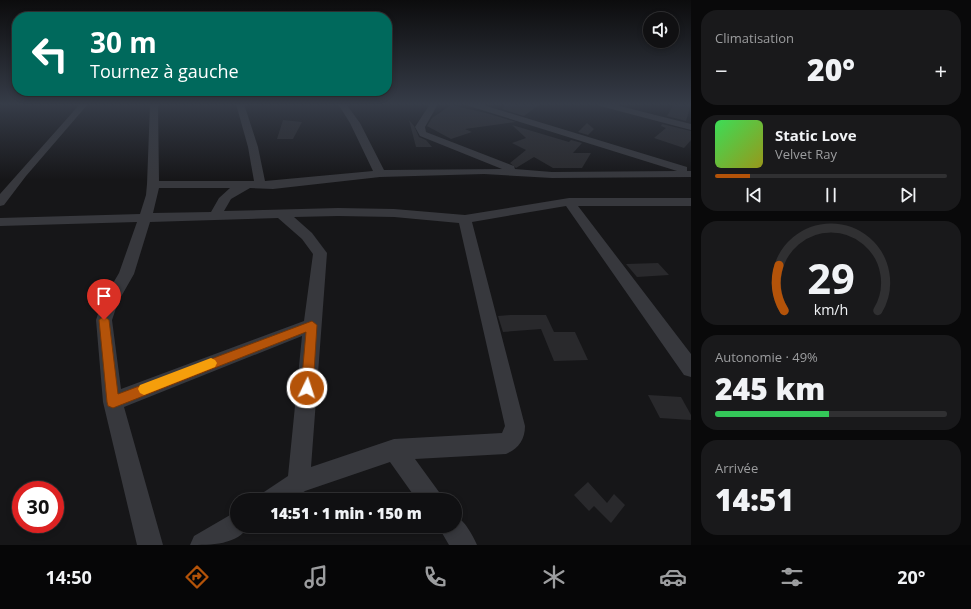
<!DOCTYPE html>
<html lang="fr">
<head>
<meta charset="utf-8">
<style>
	body { margin:0; font-family:"Open Sans",sans-serif; background:#19191b; color:#f1f3f6; height:100vh; display:flex; flex-direction:column; font-size:15px; white-space:nowrap }
	* { box-sizing:border-box; margin:0 }
	p { font-size:13px; color:#9c9d9f }
	.icon { flex:none; width:22px; height:22px; fill:none; stroke:currentColor; stroke-width:2; stroke-linecap:round; stroke-linejoin:round }
	.map { position:relative; flex:1; overflow:hidden }
	.drawer { display:flex; flex-direction:column; gap:10px; padding:10px; background:#09090a; width:280px }
	.drawer>* { flex:none }
	.top-card { position:absolute; left:12px; top:12px; width:380px; height:84px; border-radius:16px; box-shadow:0 2px 6px #0003,0 0 0 1px #303032; background:#00695c; color:#fff; overflow:hidden }
	.fabs { position:absolute; left:643px; top:12px; display:grid; gap:8px }
	.fabs a { display:grid; place-items:center; width:36px; height:36px; border-radius:50%; background:#101012; box-shadow:0 2px 6px #0003,0 0 0 1px #303032; font-size:20px }
	.speed { position:absolute; left:12px; top:481px; display:flex; gap:8px; font-size:20px; font-weight:700; text-align:center }
	.speed>* { display:grid; place-content:center; width:52px; height:52px; border-radius:50%; background:#101012; box-shadow:0 2px 6px #0003,0 0 0 1px #303032; line-height:1 }
	.speed .limit { border:6px solid #d22; background:#fff; color:#111 }
	.pin { position:absolute; display:grid; place-items:center; width:34px; height:34px; color:#fff; margin:-41px -17px; border-radius:50% 50% 50% 0; rotate:-45deg; box-shadow:0 0 4px #0007 }
	.pin .icon { rotate:45deg }
	.me { position:absolute; width:44px; margin:-22px; rotate:4deg; stroke-linejoin:round; filter:drop-shadow(0 0 3px #0008) }
	.turn { display:flex; align-items:center; gap:14px; height:84px; padding:0 12px; font-size:18px }
	.turn .icon { width:52px; height:52px; stroke-width:2.5 }
	.turn b { display:block; font-size:28px; line-height:34px }
	.big { font-size:30px; font-weight:800; line-height:1.1 }
	.drawer .tile { flex:1; display:flex; flex-direction:column; justify-content:center; gap:6px; min-width:0; padding:0 14px; border-radius:16px; background:#19191b }
	.drawer .dial { align-items:center; gap:0 }
	.dial svg { height:104px; overflow:visible; fill:none; stroke:#303032; stroke-width:7; stroke-linecap:round; text-anchor:middle }
	.dial text { fill:#f1f3f6; stroke:none }
	.song { display:flex; align-items:center; gap:12px }
	.cover { width:48px; height:48px; border-radius:6px; background:linear-gradient(135deg,hsl(130 70% 55%),hsl(60 70% 35%)) }
	.played { height:4px; border-radius:2px; background:linear-gradient(90deg,#b45309 15%,#303032 15%) }
	.keys { display:flex; justify-content:space-around; direction:ltr }
	.heat { display:flex; justify-content:space-between; align-items:center; font-size:22px; direction:ltr }
	.charge { height:6px; border-radius:3px; background:linear-gradient(90deg,#34c759 49%,#303032 0) }
	.trip { position:absolute; left:230px; top:493px; width:232px; height:40px; border-radius:20px; background:#101012; box-shadow:0 2px 6px #0003,0 0 0 1px #303032; font-weight:800; line-height:40px; text-align:center }
	.dock { display:flex; height:64px; justify-content:space-around; align-items:center; background:#060607; color:#9c9d9f }
	.dock .icon { width:28px; height:28px }
	.dock .selected { color:#b45309 }
	.dock b { font-size:18px; color:#f1f3f6 }
	main { display:flex; flex:1; min-height:0 }
	.map>svg:first-child { display:block }
</style>
</head>
<body>
<main>
<div class="map">
<svg width="691" height="545" viewBox="0 0 691 545">
	<rect width="100%" height="100%" fill="#161618"/>
	<g fill="#29292c">
		<path d="M506,104h34l-16,12 -22,-7z"/>
		<path d="M674,104h17l-5,17 -19,-5z"/>
		<path d="M451,105l35,8 30,9 -51,7 7,3 -21,7 -24,-13 5,-8z"/>
		<path d="M283,120l19,2 -9,17h-16z"/>
		<path d="M409,120l5,6 5,11 7,3 6,7h-16z"/>
		<path d="M587,123l7,6 -6,6 -10,-3z"/>
		<path d="M662,124l29,7v9l-7,8 -30,-10 12,-10 -5,-2z"/>
		<path d="M512,125l57,17 2,-2 11,3 -9,10h18l-9,15h-29l-19,-11 -18,11 -6,-5 16,-13 -14,-7 14,-5z"/>
		<path d="M658,263l11,12 -32,2 -11,-13z"/>
		<path d="M510,315h36l8,17h21l13,28 -34,1 -13,-32 -38,3 -5,-16z"/>
		<path d="M648,395l33,2 10,18v5l-31,-2z"/>
		<path d="M588,482l19,21 7,-9 11,11 -14,18 -17,-17 -5,5 -15,-16z"/>
	</g>
	<g fill="none" stroke-linecap="round" stroke-linejoin="round">
		<g fill="#37383d" fill-rule="evenodd">
			<path d="M80,104h8l-62,72 -22,29 -4,1v-12z"/>
			<path d="M150,104h8l1,77h95l-6,-34 -12,-43h8l14,43 7,34 108,-10 -23,-48 -12,-19h8l14,19 24,47 118,-1 -82,-33 -5,-9 15,-23h8l-13,23 1,5 88,34 1,3 37,3 125,-1 -208,-65 -1,-2h12l207,63v4h4v6l-139,1 -68,-4 -104,3 -107,12 -23,-1 -19,11 -7,12 114,-3 56,1 71,6 104,-17h122v8h-113l113,148v23l-7,-2 -118,-169 -94,16 53,204c0,14 -7,23 -19,28l-91,5 24,33 4,8h-26l-27,-38 -85,29 -13,9h-32l4,-8 24,-16 14,-140 -178,71 39,138h-26l-34,-143 -7,-82 6,-18 17,-29 18,-51 -137,4v-8l140,-4 6,-19 1,-11zM159,188h71l-11,10 -8,14 -58,1zM338,216l56,1 65,6 46,203 -3,7 -108,6 -83,28 16,-214 -15,-20 -18,-16zM278,218l24,21 11,15 -9,67 -183,68 -9,-69 6,-18 16,-28 16,-52z"/>
			<path d="M599,104h13l79,20v6l-91,-24z"/>
			<path d="M237,511v15h11c-9,19 -38,19 -58,19l4,-9z"/>
			<path d="M455,516c10,4 18,20 22,29h-28l-11,-19h17z"/>
		</g>
	</g>
	<linearGradient id="sky" x2="0" y2="1"><stop stop-color="#0c0c0d"/><stop offset="0.58" stop-color="#363c48"/><stop offset="1" stop-color="#363c48" stop-opacity="0"/></linearGradient>
	<rect width="691" height="180" fill="url(#sky)"/>
	<path fill="#b45309" stroke="#753606" d="M104,316l5,4 9,74 194,-73 5,4 -4,63 -2,4 -4,1 -4,-1 -2,-4 5,-56 -193,76 -5,-2 -1,-4 -8,-82z"/>
	<path fill="#f59e0b" d="M211,358l4,2 2,3 -2,4 -71,28 -4,-2 -2,-4 2,-4z"/>
</svg>
<div class="fabs">
<a><svg class="icon" aria-label="sound" viewBox="0 0 24 24"><path d="M4 9h4l5-4v14l-5-4H4zM17 9q2 3 0 6"/></svg></a>
</div>
<div class="speed"><div class="limit">30</div></div>
<div class="pin" style="left:104px;top:320px;background:#d93025"><svg class="icon" aria-label="arrive" viewBox="0 0 24 24"><path d="M6 21V4h12l-3 4 3 4H6"/></svg></div>
<svg class="me" style="left:307px;top:388px" viewBox="-20 -20 40 40"><circle r="17" fill="#b45309" stroke="#fff" stroke-width="3"/><path d="M0-11L8 9 0 5-8 9z" fill="#fff"/></svg>
<div class="trip">14:51 · 1 min · 150 m</div>
<div class="top-card">
<div class="turn"><svg class="icon" aria-label="left" viewBox="0 0 24 24"><path d="M17 20v-9H6M10 6l-5 5 5 5"/></svg><div><b>30 m</b>Tournez à gauche</div></div>
</div>
</div>
<section class="drawer">
<div class="tile"><p>Climatisation</p>
<div class="heat"><a>−</a><b class="big">20°</b><a>+</a></div>
</div>
<div class="tile">
<div class="song"><i class="cover"></i><div><b>Static Love</b><p>Velvet Ray</p></div></div>
<div class="played"></div>
<div class="keys"><svg class="icon" aria-label="previous" viewBox="0 0 24 24"><path d="M18 5L8 12l10 7zM5 5v14"/></svg><svg class="icon" aria-label="pause" viewBox="0 0 24 24"><path d="M8 5v14M16 5v14"/></svg><svg class="icon" aria-label="next" viewBox="0 0 24 24"><path d="M6 5l10 7-10 7zM19 5v14"/></svg></div>
</div>
<div class="tile dial"><svg viewBox="0 0 100 80">
<path d="M14 69A42 42 0 1 1 86 69"/>
<path d="M14 69A42 42 0 0 1 10 34" stroke="#b45309"/>
<text x="50" y="56" font-size="32" font-weight="700">29</text>
<text x="50" y="72" font-size="11">km/h</text>
</svg></div>
<div class="tile"><p>Autonomie · 49%</p><b class="big">245 km</b><div class="charge"></div></div>
<div class="tile"><p>Arrivée</p><b class="big">14:51</b></div>
</section>
</main>
<nav class="dock">
<b>14:50</b>
<svg class="icon selected" aria-label="directions" viewBox="0 0 24 24"><path d="M12 3l9 9-9 9-9-9zM9 14v-3h6M13 9l2 2-2 2"/></svg>
<svg class="icon" aria-label="music" viewBox="0 0 24 24"><path d="M9 18V5l10-2v13"/><circle cx="6" cy="18" r="3"/><circle cx="16" cy="16" r="3"/></svg>
<svg class="icon" aria-label="phone" viewBox="0 0 24 24"><path d="M5 4h4l2 5-3 2q2 4 5 5l2-3 5 2v4C11 20 4 13 5 4z"/></svg>
<svg class="icon" aria-label="climate" viewBox="0 0 24 24"><path d="M12 3v18M4 7l16 10M4 17L20 7"/></svg>
<svg class="icon" aria-label="car" viewBox="0 0 24 24"><path d="M5 17H2v-5l4-1 3-4h7l3 4 3 1v5h-3M9 17h6M6 11h13"/><circle cx="7" cy="17" r="2"/><circle cx="17" cy="17" r="2"/></svg>
<svg class="icon" aria-label="filters" viewBox="0 0 24 24"><path d="M4 7h16M4 17h16"/><circle cx="9" cy="7" r="2"/><circle cx="15" cy="17" r="2"/></svg>
<b>20°</b>
</nav>
</body>
</html>
